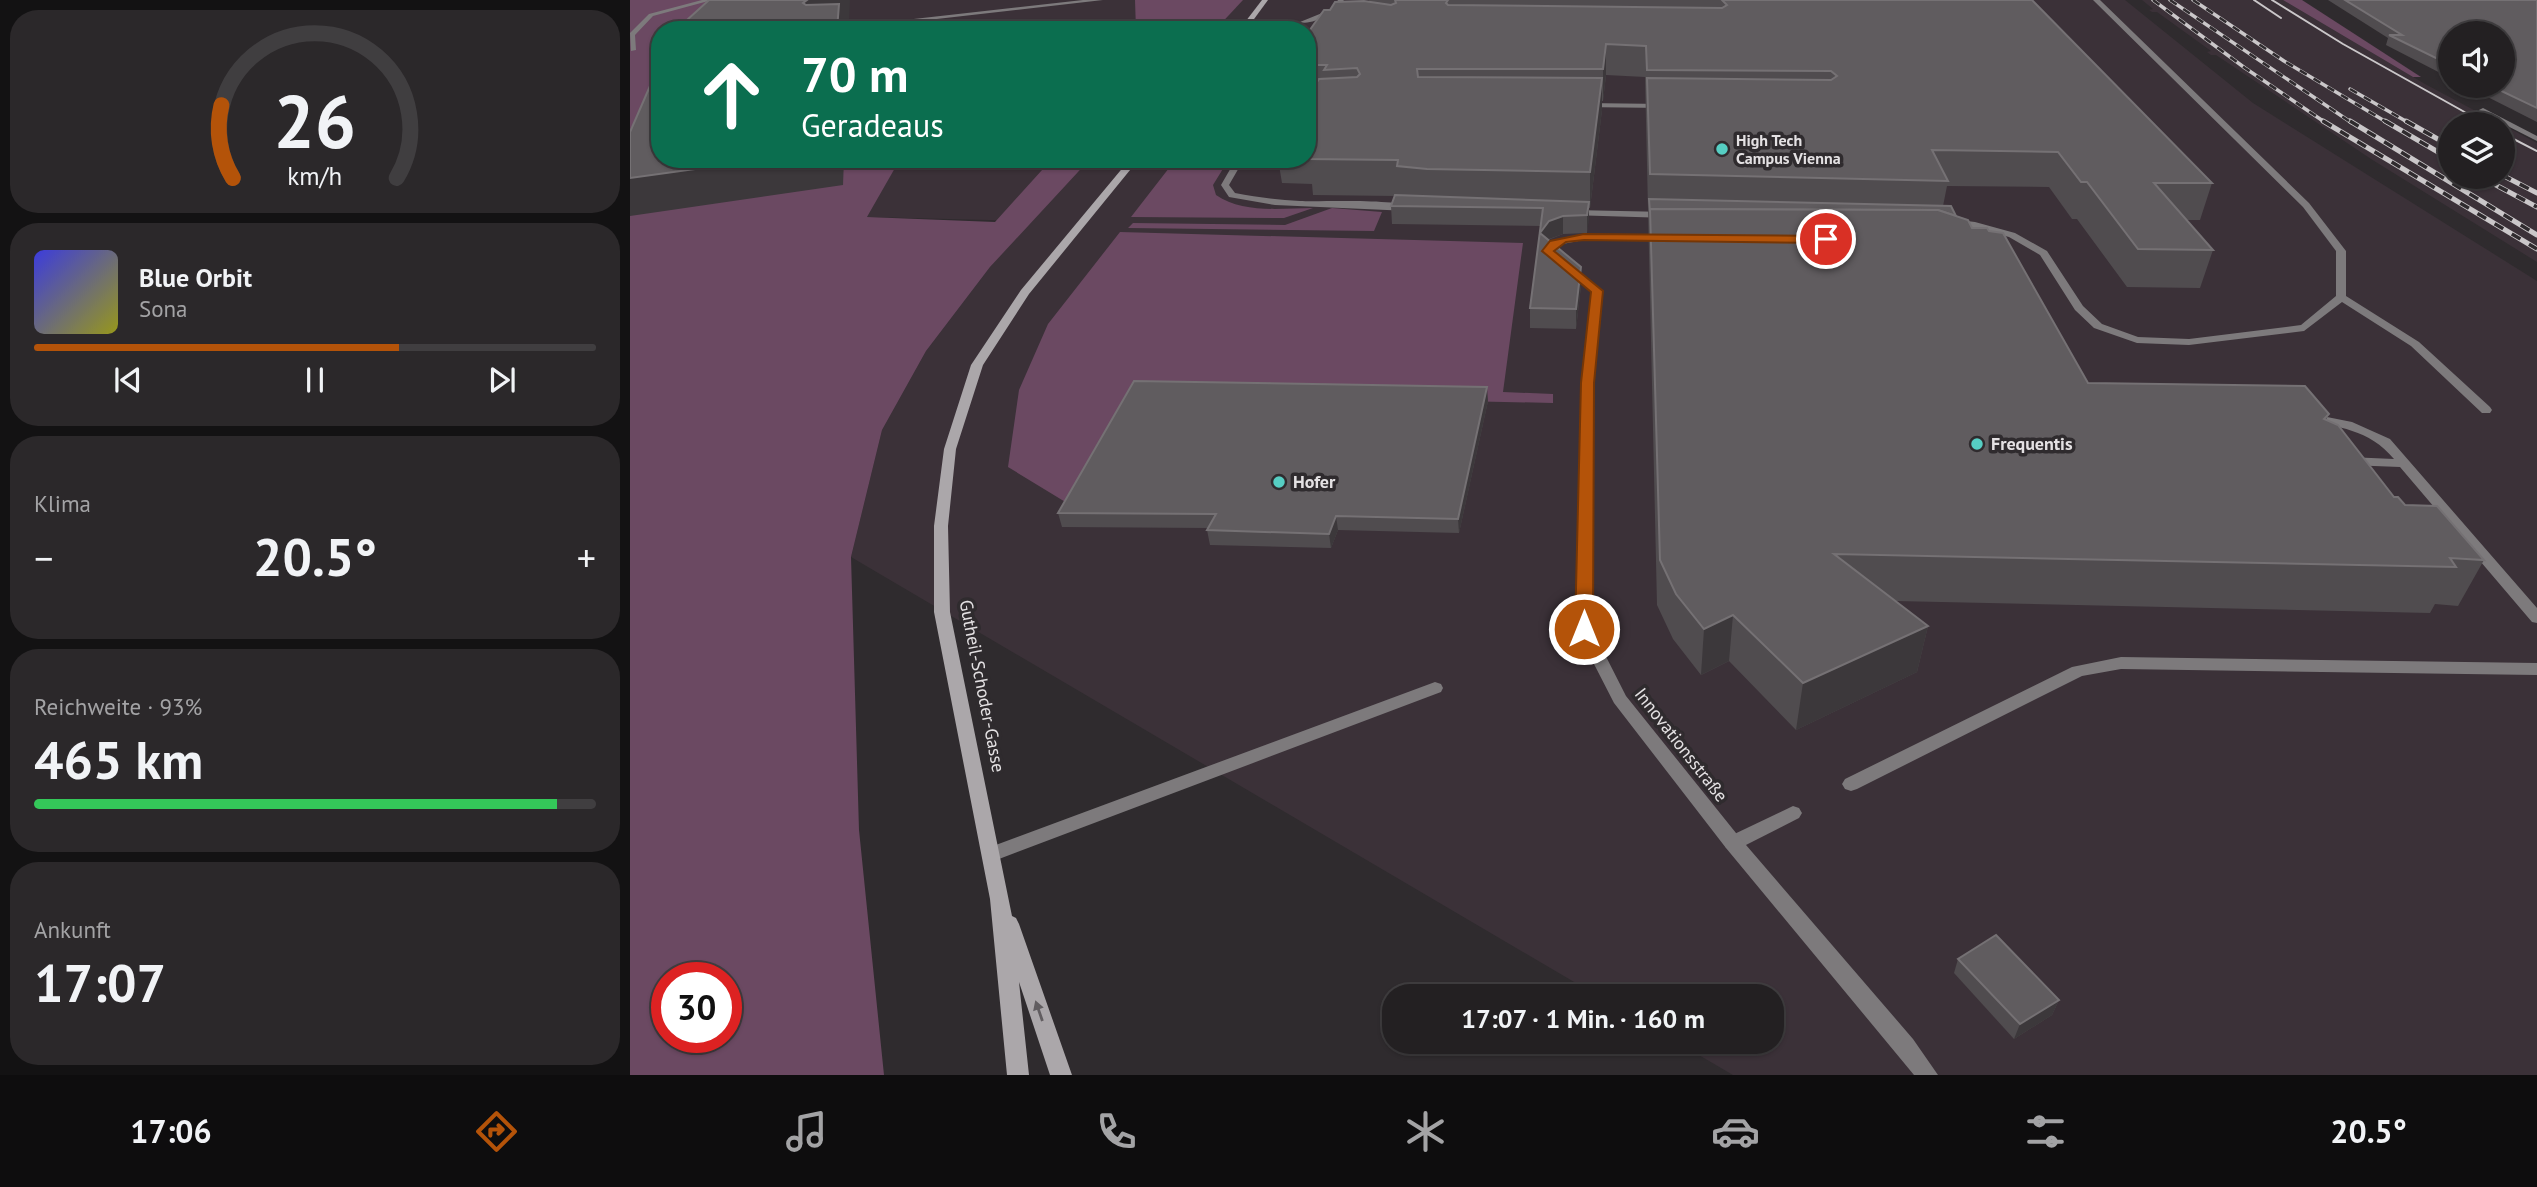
<!DOCTYPE html>
<html lang="de">
<head>
<meta charset="utf-8">
<style>
	body { margin:0; font-family:"PT Sans",sans-serif; background:#2b282a; color:#f1f3f6; height:100vh; display:flex; flex-direction:column; font-size:26px; white-space:nowrap }
	* { box-sizing:border-box; margin:0 }
	p { font-size:23px; color:#a3a3a5 }
	.icon { flex:none; width:38px; height:38px; fill:none; stroke:currentColor; stroke-width:2; stroke-linecap:round; stroke-linejoin:round }
	.map { position:relative; flex:1; overflow:hidden }
	.details { display:flex; flex-direction:column; gap:10px; padding:10px; background:#131213; width:630px }
	.details>* { flex:none }
	.hud { position:absolute; left:21px; top:21px; width:665px; height:147px; border-radius:28px; box-shadow:0 2px 5px #0004,0 0 0 2px #403e40; background:#0b6e4f; color:#fff; overflow:hidden }
	.controls { position:absolute; left:1808px; top:21px; display:grid; gap:14px }
	.controls a { display:grid; place-items:center; width:77px; height:77px; border-radius:50%; background:#232022; box-shadow:0 2px 5px #0004,0 0 0 2px #403e40; font-size:35px }
	.speed { position:absolute; left:21px; top:962px; display:flex; gap:14px; font-size:35px; font-weight:700; text-align:center }
	.speed>* { display:grid; place-content:center; width:91px; height:91px; border-radius:50%; background:#232022; box-shadow:0 2px 5px #0004,0 0 0 2px #403e40; line-height:1 }
	.speed .limit { border:10px solid #d22; background:#fff; color:#111 }
	.pin { position:absolute; display:grid; place-items:center; width:60px; height:60px; color:#fff; margin:-30px; border:4px solid #fff; border-radius:50%; box-shadow:0 2px 7px #0007 }
	.me { position:absolute; width:77px; margin:-38px; rotate:0deg; stroke-linejoin:round; filter:drop-shadow(0 0 5px #0008) }
	.turn { display:flex; align-items:center; gap:24px; height:147px; padding:0 35px; font-size:32px }
	.turn .icon { width:91px; height:91px; stroke-width:2.5 }
	.turn b { display:block; font-size:49px; line-height:60px }
	.big { font-size:52px; font-weight:600; line-height:1.1 }
	.details .widget { flex:1; display:flex; flex-direction:column; justify-content:center; gap:10px; min-width:0; padding:0 24px; border-radius:28px; background:#2b282a }
	.details .dial { align-items:center; gap:0 }
	.dial svg { height:182px; overflow:visible; fill:none; stroke:#403e40; stroke-width:7; stroke-linecap:round; text-anchor:middle }
	.dial text { fill:#f1f3f6; stroke:none }
	.song { display:flex; align-items:center; gap:21px }
	.cover { width:84px; height:84px; border-radius:10px; background:linear-gradient(135deg,hsl(240 70% 55%),hsl(60 70% 35%)) }
	.played { height:7px; border-radius:4px; background:linear-gradient(90deg,#b45309 65%,#403e40 65%) }
	.keys { display:flex; justify-content:space-around; direction:ltr }
	.heat { display:flex; justify-content:space-between; align-items:center; font-size:38px; direction:ltr }
	.charge { height:10px; border-radius:5px; background:linear-gradient(90deg,#34c759 93%,#403e40 0) }
	.trip { position:absolute; left:752px; top:984px; width:402px; height:70px; border-radius:28px; background:#232022; box-shadow:0 2px 5px #0004,0 0 0 2px #403e40; font-weight:600; line-height:70px; text-align:center }
	.dock { display:flex; height:112px; justify-content:space-around; align-items:center; background:#0e0d0e; color:#a3a3a5 }
	.dock .icon { width:49px; height:49px }
	.dock .current { color:#b45309 }
	.dock b { font-size:32px; color:#f1f3f6 }
	main { display:flex; flex:1; min-height:0 }
	.map>svg:first-child { display:block }
</style>
</head>
<body>
<main>
<section class="details">
<div class="widget dial"><svg viewBox="0 0 100 80">
<path d="M14 69A42 42 0 1 1 86 69"/>
<path d="M14 69A42 42 0 0 1 9 37" stroke="#b45309"/>
<text x="50" y="56" font-size="32" font-weight="700">26</text>
<text x="50" y="72" font-size="11">km/h</text>
</svg></div>
<div class="widget">
<div class="song"><i class="cover"></i><div><b>Blue Orbit</b><p>Sona</p></div></div>
<div class="played"></div>
<div class="keys"><svg class="icon" aria-label="previous" viewBox="0 0 24 24"><path d="M18 5L8 12l10 7zM5 5v14"/></svg><svg class="icon" aria-label="pause" viewBox="0 0 24 24"><path d="M8 5v14M16 5v14"/></svg><svg class="icon" aria-label="next" viewBox="0 0 24 24"><path d="M6 5l10 7-10 7zM19 5v14"/></svg></div>
</div>
<div class="widget"><p>Klima</p>
<div class="heat"><a>−</a><b class="big">20.5°</b><a>+</a></div>
</div>
<div class="widget"><p>Reichweite · 93%</p><b class="big">465 km</b><div class="charge"></div></div>
<div class="widget"><p>Ankunft</p><b class="big">17:07</b></div>
</section>
<div class="map">
<svg width="1907" height="1075" viewBox="0 0 1907 1075">
	<rect width="100%" height="100%" fill="#2f2b2e"/>
	<g fill="#3b3138">
		<path d="M118,0h1377l128,103 284,178v794h-804l-58,-34h98v-45h-175l-747,-439 31,-127 44,-79 64,-84 40,-46 -163,-4 27,-48 1,-10h412v-129h-586z"/>
		<path d="M1512,0h141l142,84 75,40h-50v53h52l1,-52 34,18v119l-166,-103 -155,-104h-5l-4,-3 4,-1 -54,-39h-5l-3,-2 4,-1z"/>
	</g>
	<g fill="#6b4962" fill-rule="evenodd">
		<path d="M0,0h95l-4,30h-61v129h235v9l-28,49 128,5 57,-63h38l-100,108 -64,84 -44,79 -31,127 8,273 25,245h-254zM37,978h59v60h-59z"/>
		<path d="M505,0h108l-28,30h-79z"/>
		<path d="M1653,0h19l119,77h-8z"/>
		<path d="M546,159h53l-16,26 3,10c27,19 66,13 97,13l-29,10 -153,-1z"/>
		<path d="M702,208l50,4 -8,19 -246,-3 5,-5 152,2z"/>
		<path d="M490,232l403,11 -20,149 50,2v9l-415,-9 -71,109 -59,-36 11,-77 29,-66z"/>
	</g>
	<g fill="none" stroke-linecap="round" stroke-linejoin="round">
		<g fill="#7d7a7c" fill-rule="evenodd">
			<path d="M72,0h10l-59,16 -18,19 1,15 -5,1 -1,-18 19,-19z"/>
			<path d="M453,0h20l-263,30h-24z"/>
			<path d="M708,0h6c-8,11 -31,26 -44,22l32,-13z"/>
			<path d="M1463,0h7l209,203 37,48v45l73,46 71,65 2,3 -2,3h-8l-71,-67 -69,-44 -38,29 -115,14 -52,-2 -43,-15 -19,-18 -35,-55 -31,-18 -35,-9 -26,-4v-4l3,-1 24,3 40,11 32,18 36,55 19,18 36,13 51,2 112,-14 35,-29v-45l-33,-44z"/>
			<path d="M953,103l82,1 4,2 -4,2 -85,-1 -1,-2z"/>
			<path d="M1853,108l54,28v5l-57,-29 -1,-2z"/>
			<path d="M606,159h8l-15,26 6,8c22,4 43,7 65,8 23,1 98,-3 114,7l-5,3 -134,-6 -46,-8 -8,-12z"/>
			<path d="M943,210l95,2 5,3 -5,3 -98,-3 -2,-2z"/>
			<path d="M954,234l83,1 5,3 -5,3 -83,-1 -27,5 -4,5 49,41 -3,38 -5,3 -5,-3 3,-37 -49,-41 8,-10z"/>
			<path d="M1677,413l45,9 38,17 147,169v15l-5,-1 -132,-155 -52,-2 -6,-4 6,-4 46,2c-25,-30 -56,-32 -91,-39l-2,-3z"/>
			<path d="M1491,657l416,6v12l-416,-6 -39,7 -225,113 -6,2 -6,-2 -3,-5 3,-5 227,-112z"/>
			<path d="M805,682l6,2 2,4 -2,4 -442,167 -7,3 -7,-3 -2,-5 2,-5z"/>
			<path d="M1163,806l6,2 3,5 -3,5 -59,30 -7,2 -7,-2 -2,-5 2,-5z"/>
		</g>
		<path fill="#7d7a7c" fill-rule="evenodd" d="M964,326l5,3 -5,54 -2,246 34,67 114,142 173,201 25,36h-24l-188,-227 -112,-145 -38,-74 6,-246 7,-54z"/>
		<g fill="#aba7aa" fill-rule="evenodd">
			<path d="M632,0h6l-22,30h-7z"/>
			<path d="M500,159h9l-110,135 -46,71 -27,84 -8,77 2,86 62,304 4,2 3,6 53,151h-22l-31,-93 10,93h-22l-17,-176 -56,-287v-86l10,-77 27,-84 50,-75z"/>
		</g>
		<g stroke="#cac7c9" stroke-width="2">
			<path d="M1624,0l27,18"/>
			<path d="M1642,0l71,44 143,80"/>
			<path d="M1872,133l35,18"/>
		</g>
		<g stroke="#cac7c9" stroke-width="3.5">
			<g id="rail-far1">
				<path d="M1523,0l92,68 81,55"/>
				<path d="M1540,0l182,123"/>
				<path d="M1563,0l91,61 104,62"/>
				<path d="M1720,89l59,34"/>
			</g>
		</g>
		<g stroke="#cac7c9" stroke-width="5">
			<g id="rail">
				<path d="M1693,121l214,128"/>
				<path d="M1720,121l187,114"/>
				<path d="M1755,121l65,38"/>
				<path d="M1776,121l44,25"/>
				<path d="M1872,175l35,18"/>
				<path d="M1851,177l56,30"/>
			</g>
		</g>
		<use href="#rail-far1" stroke="#2f2b2e" stroke-width="2.5" stroke-dasharray="8" stroke-linecap="butt"/>
		<use href="#rail" stroke="#2f2b2e" stroke-width="3.5" stroke-dasharray="10" stroke-linecap="butt"/>
	</g>
	<g fill="#504c4f">
		<path d="M739,0h663l180,183 -12,37h-13l26,30 -13,38 -73,-1 -50,-68h-5l-23,-32 -102,-1 -4,20 29,22 116,155 241,31 -3,6 68,77 90,63 -26,46 -23,-2 -5,9 -535,-12 33,25 -11,46 -121,58 -67,-69 -28,14 -28,-36 -16,-34 -12,-528 -39,-2 -3,26h-1v9l-12,98h-1l-2,25 -24,1 -15,6 33,46 -5,43 -46,-1v-20l11,-82 -149,-2 -1,-18 4,-10 -82,-1 -1,-11 -30,-1 -4,-24h29v-61l2,-2h-2v-62l23,-24 40,-8z"/>
		<path d="M1698,0h209v122l-71,-36h36l-52,-53v45l-64,-33 2,-7z"/>
		<path d="M858,401l-29,132 -121,-3 -7,18 -121,-3 -3,-15 1,-2 -146,-1 -4,-14z"/>
		<path d="M1328,959l101,41 -7,15 -38,24 -60,-66z"/>
	</g>
	<g fill="#3c383b">
		<path d="M176,0h44l-1,24h-3l2,6 -32,-3 -13,-24z"/>
		<path d="M976,44v31l-3,26v-32z"/>
		<path d="M972,78v32l-12,98v-36z"/>
		<path d="M138,159h76l-1,26 -213,31v-38z"/>
		<path d="M959,202v18l-2,13v-18z"/>
		<path d="M933,216v18l-14,5 -9,12v-18l9,-12z"/>
		<path d="M951,267v19l-5,43v-20z"/>
		<path d="M857,387l1,14 -29,132 -1,-14z"/>
		<path d="M706,516l2,14 -7,18 -2,-14z"/>
		<path d="M1103,615l-4,46 -28,14 3,-46z"/>
		<path d="M1298,626l-11,46 -121,58 7,-47z"/>
		<path d="M1429,1000l-7,15 -38,24 6,-15z"/>
	</g>
	<g fill="#605c5f" stroke="#757174" stroke-width="2">
		<path d="M79,0h98l-4,3 3,2 33,-1 -2,26h-161z"/>
		<path d="M765,0h53l-2,3 2,2 274,3 5,-3 -5,-5h310l180,183h-58l59,67 -75,-1 -51,-67h-6l-23,-30 -126,-2 16,31 -298,-7 -3,-96 184,2 6,-4 -6,-5 -184,-1 -1,-24 -40,-2 -3,25h-186l1,8 184,1 -12,94 -163,-3 -30,-3 1,-6 -90,-1 5,-10h-6v-51l12,-19 38,-2 3,-3 -3,-6 -33,2 3,-5h-20v-31l17,-24h6l5,-8 29,-1 27,4 5,-2z"/>
		<path d="M1715,0h192v108l-46,-22h11v-53h-52v32l-61,-30h13z"/>
		<path d="M30,63v96h108l-138,19v-46z"/>
		<path d="M765,195l194,7 -2,13 -24,1 -14,5 -9,12 41,34 -5,42 -46,-1 13,-100 -152,-2z"/>
		<path d="M1019,199l302,7 5,10 -18,-6 -288,-1v3z"/>
		<path d="M1020,209l288,1 30,10 4,8h15l2,3 14,2 85,150 217,3 24,28 -5,5 14,6 56,72h4l7,8 32,1 47,54 -34,-2 6,9 -622,-13 94,72 -125,57 -70,-68 -29,14 -28,-35 -16,-34z"/>
		<path d="M504,381l353,6 -29,132 -122,-3 -7,18 -122,-4 9,-16 -158,-1z"/>
		<path d="M1366,935l63,65 -39,24 -62,-65z"/>
	</g>
	<defs><path id="oneway-solid" d="M-6-.8H1V-3.2L6.5 0L1 3.2V.8H-6Z" transform="scale(1.75)"/></defs>
	<use fill="#615d60" href="#oneway-solid" transform="translate(409 1011) rotate(-109)"/>
	<path fill="#b45309" stroke="#753606" stroke-width="2" d="M954,234l242,2 5,3 -5,4 -242,-3 -18,2 -12,9 49,40 -9,92 -1,246 -9,6 -9,-6 6,-246 10,-91 -49,-41 8,-10z"/>
	<g fill="#56cec3" stroke="#2f2b2e" stroke-width="2.5">
		<circle cx="1092" cy="149" r="7"/>
		<circle cx="1347" cy="444" r="7"/>
		<circle cx="649" cy="482" r="7"/>
	</g>
	<g text-anchor="middle" stroke-width="7" stroke-linejoin="round" paint-order="stroke">
		<g font-size="16" font-weight="bold" fill="#e4e1e3" stroke="#2f2b2e" text-anchor="start">
			<text x="1106" y="146">High Tech<tspan x="1106" dy="18">Campus Vienna</tspan></text>
		</g>
		<g font-size="18" font-weight="bold" fill="#e4e1e3" stroke="#2f2b2e" text-anchor="start">
			<text x="1361" y="450">Frequentis</text>
			<text x="663" y="488">Hofer</text>
		</g>
		<g font-size="18" fill="#e4e1e3" stroke="#2f2b2e">
			<text transform="translate(352 686) rotate(79)" y="6">Gutheil-Schoder-Gasse</text>
			<text transform="translate(1051 745) rotate(52)" y="6">Innovationsstraße</text>
		</g>
	</g>
</svg>
<div class="controls">
<a><svg class="icon" aria-label="sound" viewBox="0 0 24 24"><path d="M4 9h4l5-4v14l-5-4H4zM17 9q2 3 0 6"/></svg></a>
<a><svg class="icon" aria-label="layers" viewBox="0 0 24 24"><path d="M12 4l9 5-9 5-9-5zM3 14l9 5 9-5"/></svg></a>
</div>
<div class="speed"><div class="limit">30</div></div>
<div class="pin" style="left:1196px;top:239px;background:#d93025"><svg class="icon" aria-label="arrive" viewBox="0 0 24 24"><path d="M6 21V4h12l-3 4 3 4H6"/></svg></div>
<svg class="me" style="left:954px;top:629px" viewBox="-20 -20 40 40"><circle r="17" fill="#b45309" stroke="#fff" stroke-width="3"/><path d="M0-11L8 9 0 5-8 9z" fill="#fff"/></svg>
<div class="trip">17:07 · 1 Min. · 160 m</div>
<div class="hud">
<div class="turn"><svg class="icon" aria-label="ahead" viewBox="0 0 24 24"><path d="M12 20V5M6 11l6-6 6 6"/></svg><div><b>70 m</b>Geradeaus</div></div>
</div>
</div>
</main>
<nav class="dock">
<b>17:06</b>
<svg class="icon current" aria-label="directions" viewBox="0 0 24 24"><path d="M12 3l9 9-9 9-9-9zM9 14v-3h6M13 9l2 2-2 2"/></svg>
<svg class="icon" aria-label="music" viewBox="0 0 24 24"><path d="M9 18V5l10-2v13"/><circle cx="6" cy="18" r="3"/><circle cx="16" cy="16" r="3"/></svg>
<svg class="icon" aria-label="phone" viewBox="0 0 24 24"><path d="M5 4h4l2 5-3 2q2 4 5 5l2-3 5 2v4C11 20 4 13 5 4z"/></svg>
<svg class="icon" aria-label="climate" viewBox="0 0 24 24"><path d="M12 3v18M4 7l16 10M4 17L20 7"/></svg>
<svg class="icon" aria-label="car" viewBox="0 0 24 24"><path d="M5 17H2v-5l4-1 3-4h7l3 4 3 1v5h-3M9 17h6M6 11h13"/><circle cx="7" cy="17" r="2"/><circle cx="17" cy="17" r="2"/></svg>
<svg class="icon" aria-label="filters" viewBox="0 0 24 24"><path d="M4 7h16M4 17h16"/><circle cx="9" cy="7" r="2"/><circle cx="15" cy="17" r="2"/></svg>
<b>20.5°</b>
</nav>
</body>
</html>
